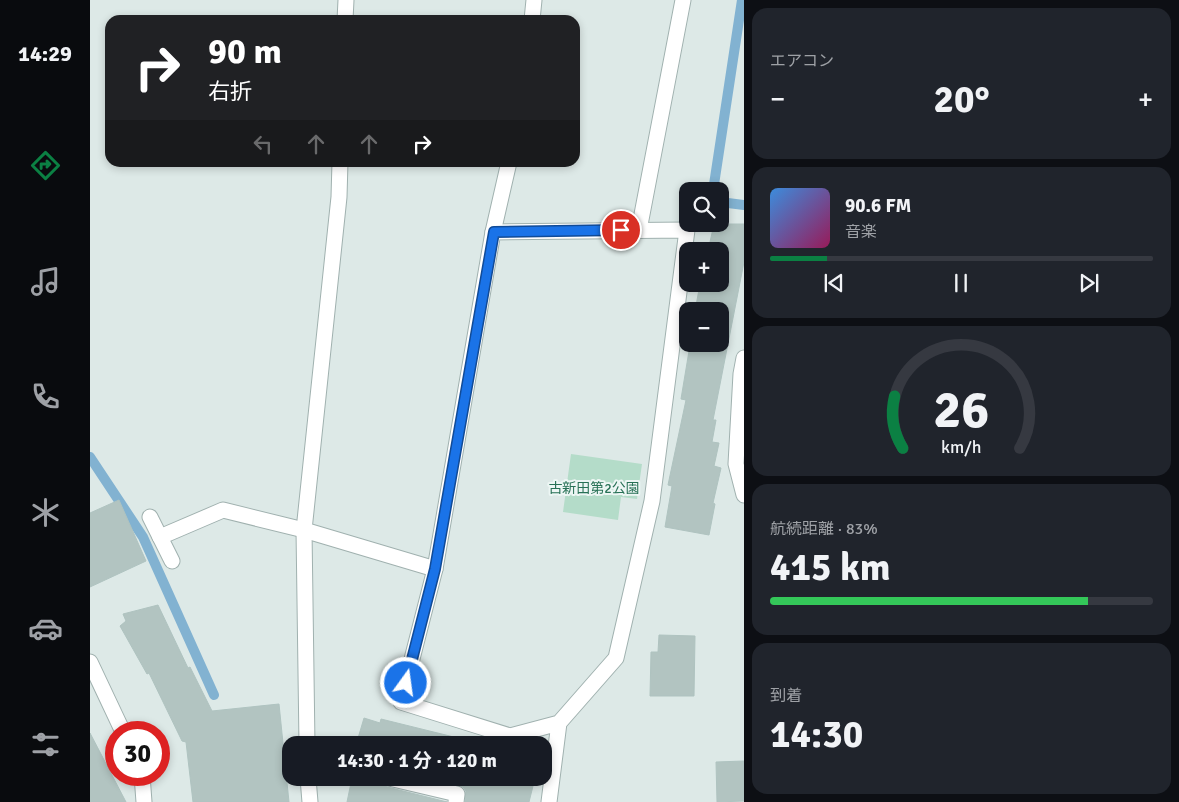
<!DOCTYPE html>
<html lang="ja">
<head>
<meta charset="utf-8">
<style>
	body { margin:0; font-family:Signika,"Noto Sans JP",sans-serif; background:#20242c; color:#f1f3f6; height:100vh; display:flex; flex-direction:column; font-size:19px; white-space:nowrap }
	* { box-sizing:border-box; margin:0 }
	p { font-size:16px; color:#9ea1a6 }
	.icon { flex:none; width:28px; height:28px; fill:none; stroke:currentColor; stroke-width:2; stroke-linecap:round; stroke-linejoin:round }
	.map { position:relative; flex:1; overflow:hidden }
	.side { display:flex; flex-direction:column; gap:8px; padding:8px; background:#0d0f14; width:435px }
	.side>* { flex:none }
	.guide { position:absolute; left:15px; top:15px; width:475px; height:152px; border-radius:15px; box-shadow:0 2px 8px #0003; background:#202124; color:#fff; overflow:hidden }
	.buttons { position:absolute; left:589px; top:182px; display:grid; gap:10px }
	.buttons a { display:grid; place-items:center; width:50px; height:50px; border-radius:10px; background:#171b24; box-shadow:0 2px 8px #0003; font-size:25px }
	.speed { position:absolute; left:15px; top:721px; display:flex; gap:10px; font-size:25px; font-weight:700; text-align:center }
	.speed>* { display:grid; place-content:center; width:65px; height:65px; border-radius:50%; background:#171b24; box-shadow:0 2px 8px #0003; line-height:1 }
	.speed .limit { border:8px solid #d22; background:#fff; color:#111 }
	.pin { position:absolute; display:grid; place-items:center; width:42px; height:42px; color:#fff; margin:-21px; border:2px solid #fff; border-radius:50%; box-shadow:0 1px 5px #0007 }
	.me { position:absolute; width:55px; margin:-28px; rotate:14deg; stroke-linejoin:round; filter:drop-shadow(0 0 4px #0008) }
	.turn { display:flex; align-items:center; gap:18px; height:105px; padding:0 20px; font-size:22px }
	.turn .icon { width:65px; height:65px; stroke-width:2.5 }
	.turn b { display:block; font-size:35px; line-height:42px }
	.lanes { display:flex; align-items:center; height:48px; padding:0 20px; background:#0003; justify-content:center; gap:25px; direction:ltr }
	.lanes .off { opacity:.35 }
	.big { font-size:38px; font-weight:700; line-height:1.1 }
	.side .card { flex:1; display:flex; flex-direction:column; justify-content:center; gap:8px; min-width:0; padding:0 18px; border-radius:15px; background:#20242c }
	.side .dial { align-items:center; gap:0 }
	.dial svg { height:130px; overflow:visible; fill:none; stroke:#363941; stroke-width:7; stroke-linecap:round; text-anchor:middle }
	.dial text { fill:#f1f3f6; stroke:none }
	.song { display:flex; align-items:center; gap:15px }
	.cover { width:60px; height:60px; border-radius:8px; background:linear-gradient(135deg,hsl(210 70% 55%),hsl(330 70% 35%)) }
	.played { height:5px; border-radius:2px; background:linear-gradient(90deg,#0b8043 15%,#363941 15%) }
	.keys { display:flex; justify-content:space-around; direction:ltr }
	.heat { display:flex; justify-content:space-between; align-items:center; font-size:28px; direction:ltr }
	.charge { height:8px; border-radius:4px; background:linear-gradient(90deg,#34c759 83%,#363941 0) }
	.trip { position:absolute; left:192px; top:736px; width:270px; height:50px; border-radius:15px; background:#171b24; box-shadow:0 2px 8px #0003; font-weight:700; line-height:50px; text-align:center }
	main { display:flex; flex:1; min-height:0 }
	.dock { display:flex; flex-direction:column; width:90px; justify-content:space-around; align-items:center; background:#090b0e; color:#9ea1a6 }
	.dock .icon { width:35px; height:35px }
	.dock .active { color:#0b8043 }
	.dock b { font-size:22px; color:#f1f3f6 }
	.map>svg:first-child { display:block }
</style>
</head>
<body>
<main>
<nav class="dock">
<b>14:29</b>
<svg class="icon active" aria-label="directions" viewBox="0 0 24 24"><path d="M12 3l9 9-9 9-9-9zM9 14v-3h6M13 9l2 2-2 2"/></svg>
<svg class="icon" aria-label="music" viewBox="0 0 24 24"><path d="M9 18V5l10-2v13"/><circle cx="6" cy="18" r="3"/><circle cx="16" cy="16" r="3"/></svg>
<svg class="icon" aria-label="phone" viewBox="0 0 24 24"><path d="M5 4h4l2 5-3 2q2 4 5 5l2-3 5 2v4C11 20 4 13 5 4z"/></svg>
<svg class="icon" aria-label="climate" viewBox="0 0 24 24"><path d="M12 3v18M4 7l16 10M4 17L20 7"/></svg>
<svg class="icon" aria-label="car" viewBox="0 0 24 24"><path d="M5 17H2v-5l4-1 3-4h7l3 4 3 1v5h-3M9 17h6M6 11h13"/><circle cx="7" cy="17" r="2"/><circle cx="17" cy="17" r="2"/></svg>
<svg class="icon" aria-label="filters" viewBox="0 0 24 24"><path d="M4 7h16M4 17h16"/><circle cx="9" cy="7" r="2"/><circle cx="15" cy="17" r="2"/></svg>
</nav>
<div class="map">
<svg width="654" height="802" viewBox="0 0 654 802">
	<rect width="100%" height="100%" fill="#dde9e7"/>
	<path fill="#b4dcc9" d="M481,454l71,10 -5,35 -16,-2 -3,23 -55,-8z"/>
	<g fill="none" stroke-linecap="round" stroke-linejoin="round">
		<g stroke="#82b2d1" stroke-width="10">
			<path d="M623,191l29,-191"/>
			<path d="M630,202l24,3"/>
			<path d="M0,457l53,80 71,158"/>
		</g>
	</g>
	<g fill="#b2c4c1" stroke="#afc3c0">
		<path d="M624,224h30v38l-31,158h3l-4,22 7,1 -5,23 7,2 -8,35 2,1 -6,31 -44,-8 7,-41 -4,-1 18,-85 -5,-1 8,-48h-2l2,-7h31v-33h-25l5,-27h20v-33h-12z"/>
		<path d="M29,500l27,61 -56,26v-74z"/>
		<path d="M68,605l30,63 2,-1 22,44 67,-7 10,98h-96l-7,-60 -4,-1 -33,-68 -2,1 -27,-48 6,-5 -3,-7z"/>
		<path d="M569,635l36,1 -1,60h-44l1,-44h7z"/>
		<path d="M274,718l16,5 1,-4 89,22 -1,4h-113z"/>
		<path d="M0,733l36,69h-36z"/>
		<path d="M654,761v40l-27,1 -1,-40z"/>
		<path d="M262,778h28l2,6 5,3 60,15h-100z"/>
		<path d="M338,778h107l-6,24h-64l1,-11 -3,-4z"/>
	</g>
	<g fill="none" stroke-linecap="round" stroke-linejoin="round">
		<g stroke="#a0b1af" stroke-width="17">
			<g id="street">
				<path d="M255,20l1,-20"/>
				<path d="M442,20l2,-20"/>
				<path d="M549,230l44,-230"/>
				<path d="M403,232l16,-70"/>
				<path d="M654,358l-3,16 -5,90 8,31"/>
				<path d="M60,517l22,44"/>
				<path d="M70,537l63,-27 81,20 131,39"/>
				<path d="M0,662l33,70"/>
				<path d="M217,745l-3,-215 35,-333 1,-35"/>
				<path d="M52,775l2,27"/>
				<path d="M218,778l2,24"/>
				<path d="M299,778l68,16 -1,8"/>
				<path d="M459,802l10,-79 57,-65 36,-157 35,-271 -194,2 -58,337 -34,133 109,34 49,-13"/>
			</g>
		</g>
		<use href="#street" stroke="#fff" stroke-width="15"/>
	</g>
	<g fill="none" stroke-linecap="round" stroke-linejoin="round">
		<g stroke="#114b97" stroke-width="12">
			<path id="route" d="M316,683l29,-114 59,-337 127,-2"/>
		</g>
		<use href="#route" stroke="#1a73e8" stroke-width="9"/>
	</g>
	<g text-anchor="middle" stroke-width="4" stroke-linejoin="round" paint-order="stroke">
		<g font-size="14" fill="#287156" stroke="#edf6f4">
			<text x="504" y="493">古新田第2公園</text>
		</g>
	</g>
</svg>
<div class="buttons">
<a><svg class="icon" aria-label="search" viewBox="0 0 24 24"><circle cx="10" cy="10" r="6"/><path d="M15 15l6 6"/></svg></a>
<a>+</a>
<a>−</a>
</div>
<div class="speed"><div class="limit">30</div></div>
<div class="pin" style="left:531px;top:230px;background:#d93025"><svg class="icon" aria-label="arrive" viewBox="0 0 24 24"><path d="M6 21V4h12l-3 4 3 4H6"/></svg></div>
<svg class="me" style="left:316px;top:683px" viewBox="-20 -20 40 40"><circle r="17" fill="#1a73e8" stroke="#fff" stroke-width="3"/><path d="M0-11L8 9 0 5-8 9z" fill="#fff"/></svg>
<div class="trip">14:30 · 1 分 · 120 m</div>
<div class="guide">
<div class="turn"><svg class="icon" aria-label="right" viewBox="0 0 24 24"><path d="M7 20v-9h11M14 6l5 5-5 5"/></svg><div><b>90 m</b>右折</div></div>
<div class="lanes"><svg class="icon off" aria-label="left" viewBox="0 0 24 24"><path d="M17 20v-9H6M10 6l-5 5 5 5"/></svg><svg class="icon off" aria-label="ahead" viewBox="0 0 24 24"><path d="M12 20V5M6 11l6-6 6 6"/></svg><svg class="icon off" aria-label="ahead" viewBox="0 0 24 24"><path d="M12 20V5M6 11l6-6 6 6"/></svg><svg class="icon" aria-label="right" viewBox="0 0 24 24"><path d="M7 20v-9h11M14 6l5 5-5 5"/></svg></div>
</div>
</div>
<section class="side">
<div class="card"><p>エアコン</p>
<div class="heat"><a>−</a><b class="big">20°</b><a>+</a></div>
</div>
<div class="card">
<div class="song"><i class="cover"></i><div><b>90.6 FM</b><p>音楽</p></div></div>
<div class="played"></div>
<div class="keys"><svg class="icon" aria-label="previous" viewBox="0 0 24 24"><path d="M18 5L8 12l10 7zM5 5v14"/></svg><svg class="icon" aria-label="pause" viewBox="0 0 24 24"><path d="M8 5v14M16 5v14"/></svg><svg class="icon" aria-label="next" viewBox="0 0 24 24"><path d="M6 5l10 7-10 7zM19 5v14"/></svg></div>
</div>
<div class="card dial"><svg viewBox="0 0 100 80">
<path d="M14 69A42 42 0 1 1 86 69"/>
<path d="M14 69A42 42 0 0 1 9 37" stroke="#0b8043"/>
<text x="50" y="56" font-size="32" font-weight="700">26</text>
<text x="50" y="72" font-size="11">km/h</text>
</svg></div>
<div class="card"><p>航続距離 · 83%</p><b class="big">415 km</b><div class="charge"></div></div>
<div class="card"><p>到着</p><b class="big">14:30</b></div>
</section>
</main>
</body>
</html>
